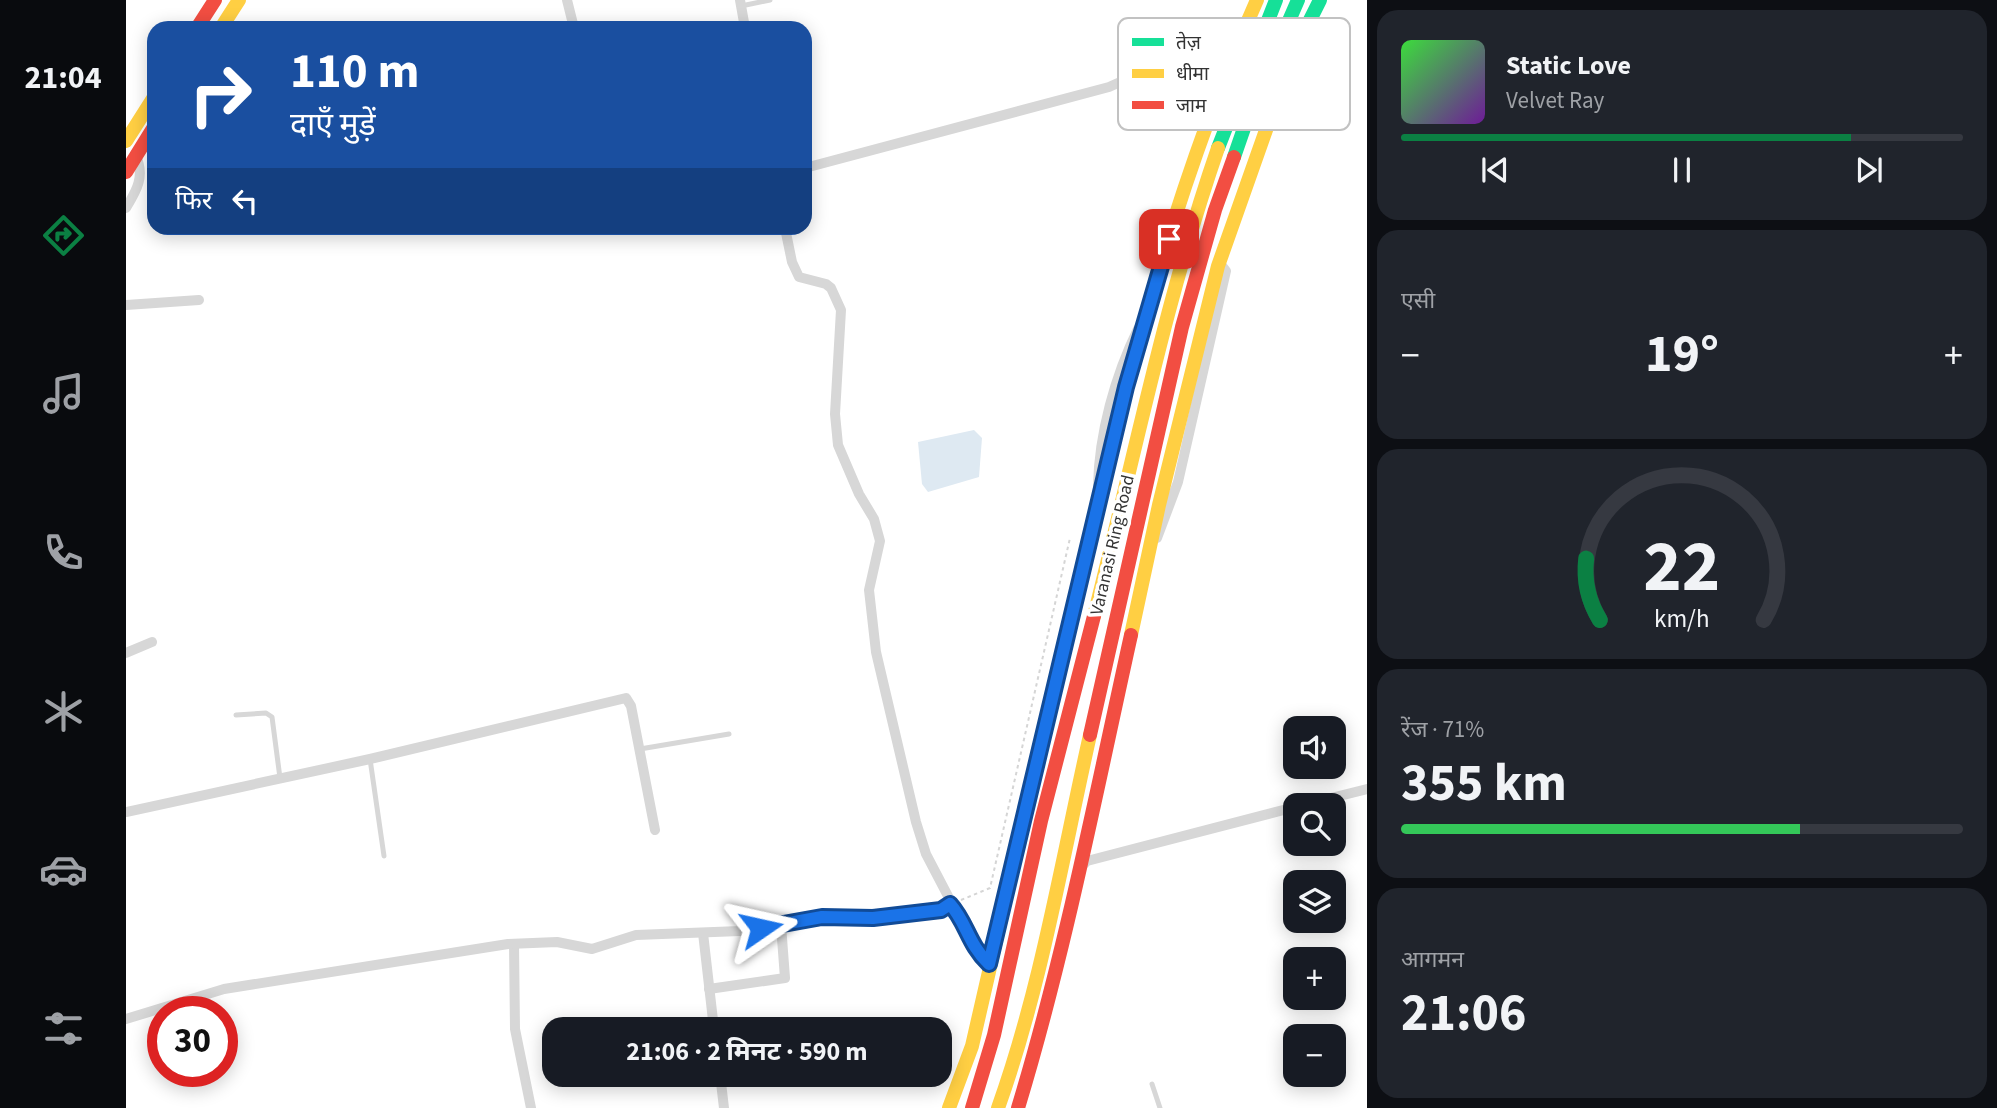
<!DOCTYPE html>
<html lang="hi">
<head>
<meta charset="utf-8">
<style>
	body { margin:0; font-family:"Source Sans 3","Noto Sans Devanagari",sans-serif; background:#20242c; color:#f1f3f6; height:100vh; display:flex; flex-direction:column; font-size:26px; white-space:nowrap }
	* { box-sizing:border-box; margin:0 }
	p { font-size:23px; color:#9ea1a6 }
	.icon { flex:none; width:38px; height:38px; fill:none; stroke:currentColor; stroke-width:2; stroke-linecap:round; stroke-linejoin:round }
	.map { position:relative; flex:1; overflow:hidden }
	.side { display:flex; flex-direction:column; gap:10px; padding:10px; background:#0d0f14; width:630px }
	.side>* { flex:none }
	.top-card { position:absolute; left:21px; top:21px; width:665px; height:214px; border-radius:21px; box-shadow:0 4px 18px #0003; background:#1a4fa0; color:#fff; overflow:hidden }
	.controls { position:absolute; left:1157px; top:716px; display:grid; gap:14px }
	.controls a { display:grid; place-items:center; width:63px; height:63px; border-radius:14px; background:#171b24; box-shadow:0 4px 18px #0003; font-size:35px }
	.speed { position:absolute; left:21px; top:996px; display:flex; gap:14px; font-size:35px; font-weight:700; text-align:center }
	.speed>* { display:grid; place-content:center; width:91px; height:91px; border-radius:50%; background:#171b24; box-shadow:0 4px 18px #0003; line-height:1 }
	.speed .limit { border:10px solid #d22; background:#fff; color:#111 }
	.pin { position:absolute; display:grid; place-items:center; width:60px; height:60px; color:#fff; margin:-30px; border-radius:14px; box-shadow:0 4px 10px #0006 }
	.me { position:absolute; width:77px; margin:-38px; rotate:79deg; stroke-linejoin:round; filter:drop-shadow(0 0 5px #0008) }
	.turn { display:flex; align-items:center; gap:24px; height:147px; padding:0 28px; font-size:32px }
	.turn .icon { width:91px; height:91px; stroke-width:2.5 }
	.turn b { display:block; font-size:49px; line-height:60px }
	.then { display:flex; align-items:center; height:66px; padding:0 28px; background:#0003; gap:14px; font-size:26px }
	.big { font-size:52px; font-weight:700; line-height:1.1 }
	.side .widget { flex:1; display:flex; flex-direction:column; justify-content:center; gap:10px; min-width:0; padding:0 24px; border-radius:21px; background:#20242c }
	.side .dial { align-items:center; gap:0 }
	.dial svg { height:182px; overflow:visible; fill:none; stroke:#363941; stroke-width:7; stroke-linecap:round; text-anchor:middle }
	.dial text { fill:#f1f3f6; stroke:none }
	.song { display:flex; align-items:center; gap:21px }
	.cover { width:84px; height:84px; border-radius:10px; background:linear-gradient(135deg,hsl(120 70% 55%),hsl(280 70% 35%)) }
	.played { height:7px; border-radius:4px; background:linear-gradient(90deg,#0b8043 80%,#363941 80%) }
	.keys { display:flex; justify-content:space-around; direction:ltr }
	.heat { display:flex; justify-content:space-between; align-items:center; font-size:38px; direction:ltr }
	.charge { height:10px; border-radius:5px; background:linear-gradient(90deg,#34c759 71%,#363941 0) }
	.trip { position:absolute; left:416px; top:1017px; width:410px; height:70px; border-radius:21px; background:#171b24; box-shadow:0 4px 18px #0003; font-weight:700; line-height:70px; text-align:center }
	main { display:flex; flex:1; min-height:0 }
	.menu { display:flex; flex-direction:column; width:126px; justify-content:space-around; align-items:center; background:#090b0e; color:#9ea1a6 }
	.menu .icon { width:49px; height:49px }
	.menu .selected { color:#0b8043 }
	.menu b { font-size:32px; color:#f1f3f6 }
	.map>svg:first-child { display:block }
</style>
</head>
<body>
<main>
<nav class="menu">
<b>21:04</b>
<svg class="icon selected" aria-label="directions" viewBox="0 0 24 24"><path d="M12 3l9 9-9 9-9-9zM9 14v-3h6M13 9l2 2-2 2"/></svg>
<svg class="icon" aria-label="music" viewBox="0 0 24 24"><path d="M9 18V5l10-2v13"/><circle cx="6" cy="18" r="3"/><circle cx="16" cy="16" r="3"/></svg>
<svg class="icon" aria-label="phone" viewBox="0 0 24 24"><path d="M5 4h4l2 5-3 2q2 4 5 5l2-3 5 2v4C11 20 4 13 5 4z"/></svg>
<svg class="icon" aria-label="climate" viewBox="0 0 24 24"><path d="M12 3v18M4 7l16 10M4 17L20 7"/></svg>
<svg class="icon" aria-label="car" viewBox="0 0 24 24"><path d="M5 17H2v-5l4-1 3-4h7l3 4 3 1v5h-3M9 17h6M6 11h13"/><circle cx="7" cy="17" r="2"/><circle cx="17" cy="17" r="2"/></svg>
<svg class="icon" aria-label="filters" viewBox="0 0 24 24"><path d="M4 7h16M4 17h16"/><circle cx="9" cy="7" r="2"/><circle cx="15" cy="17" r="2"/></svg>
</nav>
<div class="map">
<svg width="1241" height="1108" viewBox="0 0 1241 1108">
	<rect width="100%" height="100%" fill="#fff"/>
	<path fill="#dee9f2" d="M848,430l8,8 -3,39 -51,15 -6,-8 -4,-42z"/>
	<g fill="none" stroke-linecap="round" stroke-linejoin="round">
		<path stroke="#d5d5d5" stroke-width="2" stroke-dasharray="3.5 3.5" stroke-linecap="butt" d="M835,900l29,-12 80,-350"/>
		<g stroke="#d7d7d7" stroke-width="5">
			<path d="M615,6l29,-6"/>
			<path d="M110,715l30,-2 6,4 8,61"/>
			<path d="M514,749l89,-15"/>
			<path d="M244,759l14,97"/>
			<path d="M1026,1084l8,24"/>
		</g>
		<g stroke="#d7d7d7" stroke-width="10">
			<path d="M441,0l7,28"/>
			<path d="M614,0l5,28"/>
			<path d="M679,168l304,-81 56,-25 69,-10"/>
			<path d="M0,208c11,-18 19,-32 10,-52"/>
			<path d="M0,305l73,-5"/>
			<path d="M972,486c1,-52 17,-110 40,-157"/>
			<path d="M1031,538l21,-56 48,-211 -7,-9"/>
			<path d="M0,653l26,-11"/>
			<path d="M1177,805l64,-16"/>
			<path d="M0,812l244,-53 256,-61 5,8 24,124"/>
			<path d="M953,869l8,-8 208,-54"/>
			<path d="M824,904c18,19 18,40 39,60"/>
			<path d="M577,933l11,96"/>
			<path d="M388,944l1,85 16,79"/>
			<path d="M583,989l76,-11 -4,-53"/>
			<path d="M0,1019l98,-30 284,-45 49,-2 35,7 44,-14 104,-4 82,-14h64l61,-9 3,-4 -1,-6 -23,-44 -10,-32 -40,-170 -7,-62 11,-49 -6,-22 -15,-25 -21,-49 -3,-31 6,-104 -10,-22 -5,-4 -27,-7 -7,-15 -7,-34"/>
			<path d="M594,1074l4,34"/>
		</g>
		<g stroke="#16e098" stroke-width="14">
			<path d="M1146,113l21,-59 27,-54"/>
			<path d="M1092,148l58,-148"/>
			<path d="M1108,157l17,-49 47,-108"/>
			<path d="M927,692l61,-257"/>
		</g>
		<g stroke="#ffcf43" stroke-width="14">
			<path d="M95,28l18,-28"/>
			<path d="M0,141l28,-44"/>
			<path d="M988,435c36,-147 81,-296 143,-435"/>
			<path d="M968,616c40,-157 71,-315 124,-468"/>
			<path d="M1005,635l28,-130 59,-239 54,-153"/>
			<path d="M823,1108l23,-62 81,-354"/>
			<path d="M872,1108c43,-120 64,-249 92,-373"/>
		</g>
		<g stroke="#f24e42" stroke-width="14">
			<path d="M71,28l18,-28"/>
			<path d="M0,172l28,-45"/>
			<path d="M964,735l92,-408 33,-117 19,-53"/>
			<path d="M846,1108l22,-73 47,-214 53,-205"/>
			<path d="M892,1108c47,-155 78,-315 113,-473"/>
		</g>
	</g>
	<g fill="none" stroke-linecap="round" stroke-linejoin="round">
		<g stroke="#114b97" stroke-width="18">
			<path id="route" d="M635,928l61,-11 51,1 68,-8 9,-6c17,19 18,40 39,60l137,-577 43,-148"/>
		</g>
		<use href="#route" stroke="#1a73e8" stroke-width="12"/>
	</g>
	<g text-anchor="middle" stroke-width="7" stroke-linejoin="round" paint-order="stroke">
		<g font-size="18" fill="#333" stroke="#fff">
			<text transform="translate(986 545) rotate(-77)" y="6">Varanasi Ring Road</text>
		</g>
	</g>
	<rect x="992" y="18" width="232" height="112" rx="10" fill="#fff" stroke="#c2c2c2" stroke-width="2"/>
	<rect x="1006" y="38" width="32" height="8" fill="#16e098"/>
	<rect x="1006" y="69" width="32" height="9" fill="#ffcf43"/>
	<rect x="1006" y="101" width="32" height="8" fill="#f24e42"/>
	<g font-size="19" fill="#333">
		<text x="1050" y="49">तेज़</text>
		<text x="1050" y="80">धीमा</text>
		<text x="1050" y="112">जाम</text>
	</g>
</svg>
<div class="controls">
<a><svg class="icon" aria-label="sound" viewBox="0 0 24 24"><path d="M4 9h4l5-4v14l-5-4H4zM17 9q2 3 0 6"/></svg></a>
<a><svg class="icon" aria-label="search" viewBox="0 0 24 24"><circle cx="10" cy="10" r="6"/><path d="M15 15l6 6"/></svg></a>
<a><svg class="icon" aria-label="layers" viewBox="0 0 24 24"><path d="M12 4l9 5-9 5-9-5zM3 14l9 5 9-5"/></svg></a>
<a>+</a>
<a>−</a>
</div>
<div class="speed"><div class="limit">30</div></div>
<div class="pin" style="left:1043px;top:239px;background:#d93025"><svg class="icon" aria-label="arrive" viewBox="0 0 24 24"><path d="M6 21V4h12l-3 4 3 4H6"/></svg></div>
<svg class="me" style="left:635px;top:928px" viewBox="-20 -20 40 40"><path d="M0-17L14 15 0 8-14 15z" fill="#1a73e8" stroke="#fff" stroke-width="4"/></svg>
<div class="trip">21:06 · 2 मिनट · 590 m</div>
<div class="top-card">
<div class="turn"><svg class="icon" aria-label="right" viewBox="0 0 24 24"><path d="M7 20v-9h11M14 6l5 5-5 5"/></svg><div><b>110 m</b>दाएँ मुड़ें</div></div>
<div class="then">फिर<svg class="icon" aria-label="left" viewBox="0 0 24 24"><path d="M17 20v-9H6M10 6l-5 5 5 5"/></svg></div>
</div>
</div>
<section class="side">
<div class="widget">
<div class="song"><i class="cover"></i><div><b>Static Love</b><p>Velvet Ray</p></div></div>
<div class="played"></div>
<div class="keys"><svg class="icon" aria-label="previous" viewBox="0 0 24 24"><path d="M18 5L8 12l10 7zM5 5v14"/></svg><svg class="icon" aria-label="pause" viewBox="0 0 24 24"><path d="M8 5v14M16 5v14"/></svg><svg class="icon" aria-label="next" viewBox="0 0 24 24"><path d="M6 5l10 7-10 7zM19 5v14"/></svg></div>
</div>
<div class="widget"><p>एसी</p>
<div class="heat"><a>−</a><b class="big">19°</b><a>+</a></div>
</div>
<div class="widget dial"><svg viewBox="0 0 100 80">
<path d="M14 69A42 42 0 1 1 86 69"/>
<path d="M14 69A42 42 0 0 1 8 42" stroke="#0b8043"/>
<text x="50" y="56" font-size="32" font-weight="700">22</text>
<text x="50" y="72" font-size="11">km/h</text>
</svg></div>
<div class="widget"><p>रेंज · 71%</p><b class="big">355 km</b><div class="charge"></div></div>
<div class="widget"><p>आगमन</p><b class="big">21:06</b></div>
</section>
</main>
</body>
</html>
